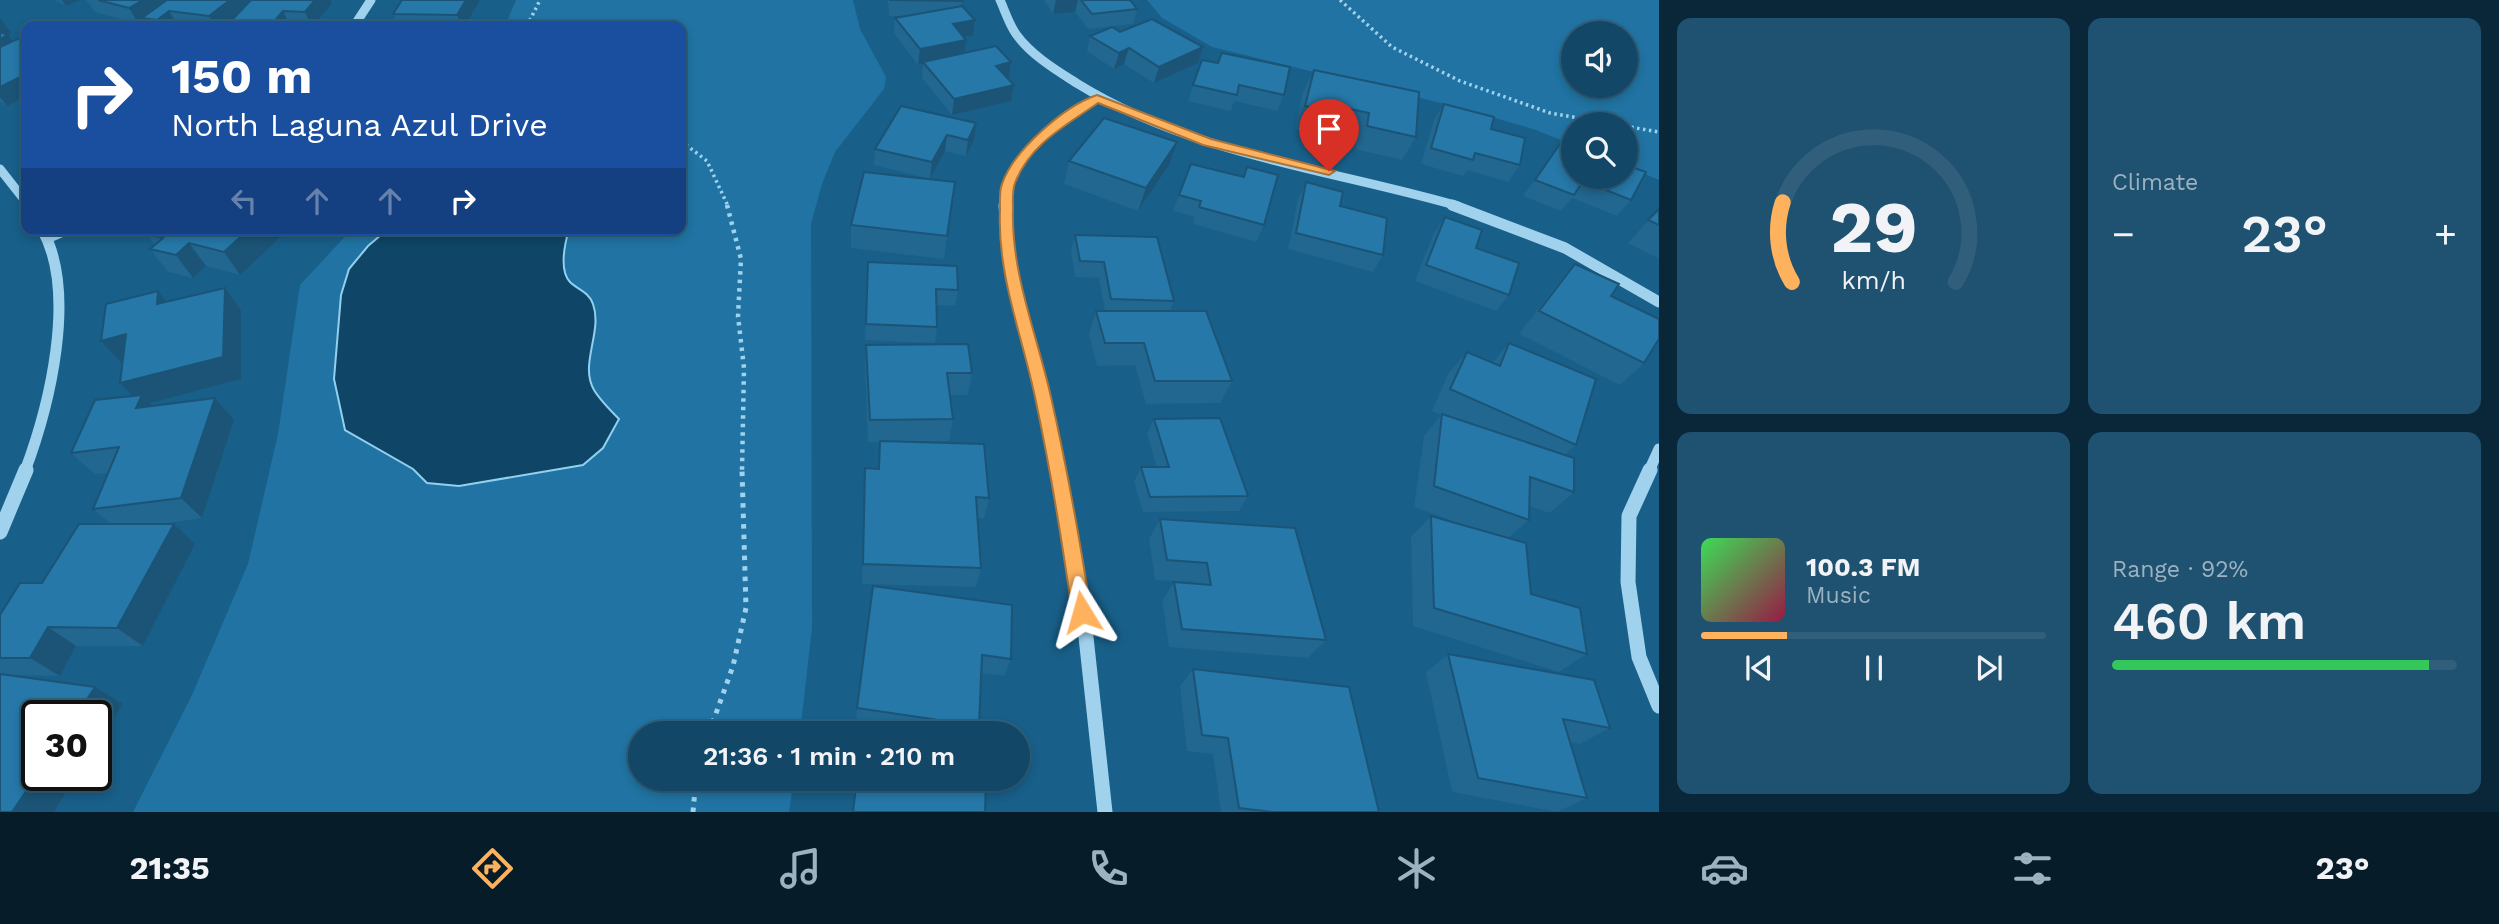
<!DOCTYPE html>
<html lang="en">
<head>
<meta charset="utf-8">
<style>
	body { margin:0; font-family:"Work Sans",sans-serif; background:#1f5170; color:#f1f3f6; height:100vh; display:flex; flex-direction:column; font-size:26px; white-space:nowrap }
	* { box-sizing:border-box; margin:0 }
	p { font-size:23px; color:#9cb2c0 }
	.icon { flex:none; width:38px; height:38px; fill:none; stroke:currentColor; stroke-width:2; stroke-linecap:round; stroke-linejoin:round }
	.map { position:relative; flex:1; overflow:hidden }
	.panel { display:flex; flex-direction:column; gap:18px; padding:18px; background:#0a2739; width:840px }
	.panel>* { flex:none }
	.hud { position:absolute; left:21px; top:21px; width:665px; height:214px; border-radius:14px; box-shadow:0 4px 10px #0003,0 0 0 2px #315f7b; background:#1a4fa0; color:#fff; overflow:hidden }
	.fabs { position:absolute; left:1561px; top:21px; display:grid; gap:14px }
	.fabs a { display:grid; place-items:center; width:77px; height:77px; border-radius:50%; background:#124767; box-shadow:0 4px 10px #0003,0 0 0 2px #315f7b; font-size:35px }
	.speed { position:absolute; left:21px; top:700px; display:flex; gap:14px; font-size:35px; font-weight:700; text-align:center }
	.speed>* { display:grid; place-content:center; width:91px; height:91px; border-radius:50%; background:#124767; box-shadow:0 4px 10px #0003,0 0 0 2px #315f7b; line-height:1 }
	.speed .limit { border:4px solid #111; border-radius:10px; background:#fff; color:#111 }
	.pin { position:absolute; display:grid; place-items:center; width:60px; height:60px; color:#fff; margin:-72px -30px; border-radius:50% 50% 50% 0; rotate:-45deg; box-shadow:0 0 7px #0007 }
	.pin .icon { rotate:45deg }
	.me { position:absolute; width:77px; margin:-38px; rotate:352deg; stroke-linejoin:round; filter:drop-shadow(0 0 5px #0008) }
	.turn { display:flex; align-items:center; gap:24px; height:147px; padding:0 35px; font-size:32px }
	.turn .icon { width:91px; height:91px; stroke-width:2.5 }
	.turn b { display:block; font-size:49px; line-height:60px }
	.lanes { display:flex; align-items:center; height:66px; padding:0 35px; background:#0003; justify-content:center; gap:35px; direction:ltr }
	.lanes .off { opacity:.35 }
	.big { font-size:52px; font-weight:600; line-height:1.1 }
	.panel .widget { flex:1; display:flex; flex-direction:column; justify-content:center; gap:10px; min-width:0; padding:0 24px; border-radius:14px; background:#1f5170 }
	.panel .dial { align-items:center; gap:0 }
	.dial svg { height:182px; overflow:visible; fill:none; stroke:#315f7b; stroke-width:7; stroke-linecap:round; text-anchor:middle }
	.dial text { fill:#f1f3f6; stroke:none }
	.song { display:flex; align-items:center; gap:21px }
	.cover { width:84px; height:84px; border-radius:10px; background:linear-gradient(135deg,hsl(130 70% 55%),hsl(340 70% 35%)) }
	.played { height:7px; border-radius:4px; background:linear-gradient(90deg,#ffb25d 25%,#315f7b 25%) }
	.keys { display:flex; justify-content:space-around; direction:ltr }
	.heat { display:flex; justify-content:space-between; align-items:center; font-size:38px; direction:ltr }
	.charge { height:10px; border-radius:5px; background:linear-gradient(90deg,#34c759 92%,#315f7b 0) }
	.panel .tiles { flex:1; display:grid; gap:18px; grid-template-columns:repeat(2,1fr) }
	.trip { position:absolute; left:628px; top:721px; width:402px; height:70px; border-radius:35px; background:#124767; box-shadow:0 4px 10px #0003,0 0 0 2px #315f7b; font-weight:600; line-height:70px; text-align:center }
	.menu { display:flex; height:112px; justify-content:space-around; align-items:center; background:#071c29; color:#9cb2c0 }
	.menu .icon { width:49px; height:49px }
	.menu .active { color:#ffb25d }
	.menu b { font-size:32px; color:#f1f3f6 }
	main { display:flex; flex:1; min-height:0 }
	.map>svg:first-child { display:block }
</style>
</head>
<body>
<main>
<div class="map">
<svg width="1659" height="812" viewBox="0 0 1659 812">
	<rect width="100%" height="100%" fill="#185f89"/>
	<g fill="#2073a2" fill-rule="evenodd">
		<path d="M516,0h337l7,29 26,48 -2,12 -49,63 -13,32 -11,40 1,404 -12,105h-160v46h154l-5,33h-656l59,-117 56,-131 30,-130 22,-149 52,-56h329v-203h-176z"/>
		<path d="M1147,0h512v180l-33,-14v-42h-53v21l-37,-15 -75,-22 -249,-61 -50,-29zM1573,33h53v53h-53z"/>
	</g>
	<path fill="#0f4566" stroke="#93d0f0" stroke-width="2" d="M388,229h181c-4,14 -10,41 1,53 8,8 19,10 23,22 10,28 -14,60 1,86 6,10 16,20 25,29l-16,29 -20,17 -124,21 -32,-3 -14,-14 -68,-39 -11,-51 7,-84 8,-26 19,-23z"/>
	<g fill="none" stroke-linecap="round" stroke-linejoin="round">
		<g stroke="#a0d2ee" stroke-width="3.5" stroke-dasharray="2.5 3.5" stroke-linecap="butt">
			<path d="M1340,0l52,47 68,34 90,32 109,19"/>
			<path d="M527,26l13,-26"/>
			<path d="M681,141l26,20 21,45"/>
		</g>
		<path stroke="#a0d2ee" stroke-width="4.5" stroke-dasharray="3.5 5" stroke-linecap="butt" d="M727,205l14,54 -3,57 6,52 -2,103"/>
		<g stroke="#a0d2ee" stroke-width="5" stroke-dasharray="4.5 6" stroke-linecap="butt">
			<path d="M709,733l24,-67 13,-58 -4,-138"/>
			<path d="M693,812l3,-33"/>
		</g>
		<g stroke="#a0d2ee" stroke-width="9">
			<path d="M1000,0c5,11 9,24 16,34 15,21 40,36 62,50 115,71 252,85 380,122"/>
			<path d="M354,26l17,-26"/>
			<path d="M0,169l26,33"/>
			<path d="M1004,206c8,-59 47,-77 93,-107"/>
		</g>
		<g stroke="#a0d2ee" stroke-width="11">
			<path d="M1004,205l4,55 51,211"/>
			<path d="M1452,205l113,43 94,54"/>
			<path d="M47,238l21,-9"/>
			<path d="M25,471c24,-64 53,-178 17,-242"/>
			<path d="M1649,471l10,-22"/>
		</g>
		<g stroke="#a0d2ee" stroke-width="15">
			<path d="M1058,470l28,167 19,175"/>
			<path d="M1650,470l-21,46 -1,66 11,75 20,49"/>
			<path d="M0,532l26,-62"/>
		</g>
	</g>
	<g fill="#216790">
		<path d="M54,0h26l-14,6z"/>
		<path d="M86,0h245l1,4 -19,22h-79l-3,-5 1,-1 -7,6h-78l-3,-5 -5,3 -44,-12z"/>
		<path d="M480,0l-15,26h-67l-5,-12z"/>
		<path d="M888,0h73v6l14,14 -2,15 -9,2v16l47,9 -2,16 -1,1 6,6 -3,16 -59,14 -30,-37 1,-14 -5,1 -24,-32 1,-15 9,-2h-15z"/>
		<path d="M1044,0h86l7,9 -4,15 -45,5 -13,-17 -22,2z"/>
		<path d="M0,18l11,15 -4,2v71l-7,-4z"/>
		<path d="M1120,32l83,15 -5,16 -44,20 -30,-19 -10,5 -27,-18 3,-15z"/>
		<path d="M1202,60l82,35 -7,16 -43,-10 -3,10 -43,-10z"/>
		<path d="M1314,70l102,67 -14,23 -47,-11 2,-13 -20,-4 -3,6 -39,-9 8,-37z"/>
		<path d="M1444,104l47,25 29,36 -12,17 -41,-12 -4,6 -42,-12 13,-44z"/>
		<path d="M901,106l73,34 -8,16 -21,-5 -15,28 -56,-14 1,-16z"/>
		<path d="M1562,141l69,59 -14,16 -45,-18 -11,13 -38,-15z"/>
		<path d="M1069,161l100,4 -31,46 -74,-27z"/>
		<path d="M1191,164l52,13 4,-10 17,58 -8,17 -63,-18 2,-7 -22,-6z"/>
		<path d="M955,182l-11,77 -93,-11v-23z"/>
		<path d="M1306,182l34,24 43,49 -10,17 -85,-23 10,-50z"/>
		<path d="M1659,209v50l-31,-16z"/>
		<path d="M1445,217l31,31 33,47 -13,16 -81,-30 19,-48z"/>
		<path d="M152,229h137l-49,46 -34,-9 -13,12 -25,-6 -18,-23 5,-4 -9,-11z"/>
		<path d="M1075,235l99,66 -4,10 62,70 -12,22 -74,1 -11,-39 -38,1 -8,-32 7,-23h9l-6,-33 -24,-1 -4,-26z"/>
		<path d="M868,262l90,28 -3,16 -19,-1 1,22 -2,16 -70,-3z"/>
		<path d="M1575,264l36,32 33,67 -24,22 -101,-51 36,-47z"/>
		<path d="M167,302l74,9v68l-91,24 2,3 63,-8 19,22 -32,98 -40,6h12l21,20 -52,102h-67l-16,30 -49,-1 112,29 -69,108h-54l3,-138 -3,-1v-58l42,-32 69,-59 -18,-15 16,-36 -14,1 -24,-21 61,-57 -9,-33h-2l-20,-22z"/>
		<path d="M1509,343l67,102 -11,10 9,37 -24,21 -21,-7v14l-21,18 23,56 56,60 -28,18 -146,-46 -2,-89 20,-21 38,11 -55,-20 10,-71 17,-21 -9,-4 16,-37 19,-22 25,11z"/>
		<path d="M866,345l106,28 -4,22h-18l3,24 -4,22h-52l92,57 -5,21 -6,-1 3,50 -5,19 -114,-3 3,-116 13,1 2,-27h-12l-3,-75z"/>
		<path d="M1154,419l94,77 -9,15 -96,1 -9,-30 7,-15h16l-10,-33z"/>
		<path d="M1160,519l166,121 -18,18 -139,-11 -7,-46 12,-19 20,1v-1l-39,-2 -6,-41z"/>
		<path d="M873,586l138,73 -7,17 -22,-3 -3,53 -3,7h-57l-63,-9 1,-16z"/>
		<path d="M1448,654l162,74 -30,16 -10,-2 17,56 -30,14 -105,-20 -26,-120z"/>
		<path d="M1193,669l186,143h-158l-8,-58 -26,-3 -7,-65z"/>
	</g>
	<g fill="#1b5476">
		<path d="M62,0h18l-14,6z"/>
		<path d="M143,0h37l-38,18 2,3 -5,3 -10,-16z"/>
		<path d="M230,0h28l-33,26h-10l-6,-10z"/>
		<path d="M315,0h16l1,4 -19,22h-1l-7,-14z"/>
		<path d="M466,0h14l-15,26h-4l-4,-11z"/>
		<path d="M1056,0h22l-3,12 -22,2z"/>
		<path d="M169,11l9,15h-17l-4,-6z"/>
		<path d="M283,11l7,15h-16l-1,-3z"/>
		<path d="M0,18l11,15 -11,5z"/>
		<path d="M975,20l-2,15 -22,5 2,-16z"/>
		<path d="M8,35l12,16 -20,10v-22z"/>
		<path d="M966,40l-2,16 -41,6v2l-5,1 2,-16z"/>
		<path d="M1203,47l-5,16 -44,20 5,-16z"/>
		<path d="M1129,48l-5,16 -10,5 5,-16z"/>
		<path d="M1011,62l-2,16 -16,4 3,-16z"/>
		<path d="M26,74v22l-19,10 -7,-9v-10z"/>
		<path d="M1014,85l-3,16 -59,14 2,-16z"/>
		<path d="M976,123l-2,17 -8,16 2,-16z"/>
		<path d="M947,135l-2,16 -15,28 2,-17z"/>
		<path d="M1177,142l-8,23 -31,46 8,-23z"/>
		<path d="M249,229h40l-49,46 -16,-23z"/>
		<path d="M189,243l17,23 -13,12 -17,-23z"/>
		<path d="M225,288l16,23v68l-91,24 12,14 -26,-9 3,-5 -19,-20z"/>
		<path d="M158,291l18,23 -19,-10z"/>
		<path d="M126,334l20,23 -25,6 -20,-22z"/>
		<path d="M215,398l19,22 -32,98 -21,-20z"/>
		<path d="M174,524l21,20 -52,102 -26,-18z"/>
		<path d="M48,627l28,19 -16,30 -30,-18z"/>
		<path d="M95,687l28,17 -27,41v-29h-20z"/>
		<path d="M37,775h40l-23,37h-42z"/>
	</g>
	<g fill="#2678a8" stroke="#1b5476" stroke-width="2">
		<path d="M98,0h45l-14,8z"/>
		<path d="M167,0h63l-21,16 -40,-5 -12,9 -15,-2z"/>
		<path d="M251,0h64l-10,12 -22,-1 -10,12 -42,-2z"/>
		<path d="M402,0h64l-9,15 -64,-1z"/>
		<path d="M889,0h72l1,1z"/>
		<path d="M1081,0h49l7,9 -45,5z"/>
		<path d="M962,6l13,14 -22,4 13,16 -46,9 -25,-31z"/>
		<path d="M1152,19l51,28 -44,20 -30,-19 -10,5 -29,-17 22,-9 8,5z"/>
		<path d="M412,24l27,2h-29z"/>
		<path d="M0,32l8,3 -8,4z"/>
		<path d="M24,36l2,1v37l-26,13v-40z"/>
		<path d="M996,46l15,16 -15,4 18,19 -60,14 -31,-37z"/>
		<path d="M1222,53l68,14 -6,28 -45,-10 -2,10 -44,-10 9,-25 16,3z"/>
		<path d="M1314,70l105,22 -3,45 -49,-11 2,-13 -23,-5 -1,7 -40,-9z"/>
		<path d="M1444,104l50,13 -3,12 34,9 -5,27 -45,-12 -2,7 -42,-12z"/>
		<path d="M901,106l75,17 -8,17 -21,-5 -15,27 -57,-13z"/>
		<path d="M1104,118l73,24 -31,46 -77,-27z"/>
		<path d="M1562,141l11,4v32h53v-12l20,7 -15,28 -48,-19 -9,14 -39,-15z"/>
		<path d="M1191,164l53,13 3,-10 31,8 -14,50 -65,-18 2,-6 -22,-6z"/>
		<path d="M864,172l91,10 -8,54 -96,-11z"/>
		<path d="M1306,182l37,10 -3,14 47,12 -4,37 -87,-22z"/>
		<path d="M1659,209v16l-11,-5z"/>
		<path d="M1445,217l37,13 -6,18 43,15 -10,32 -83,-30z"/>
		<path d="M152,229h97l-25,23 -35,-9 -13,12 -26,-6 13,-11 -17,-4z"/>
		<path d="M1075,235l82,2 17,64 -63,-2 -7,-37 -24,-1z"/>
		<path d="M868,262l89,4 1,24 -22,-1 1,38 -71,-3z"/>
		<path d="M1575,264l44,20 -8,12 48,23v20l-15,24 -105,-52z"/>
		<path d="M225,288l-2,69 -103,26 6,-49 -25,7 5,-37 52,-13 -1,13z"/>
		<path d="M1096,311h110l26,70h-77l-11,-38h-39z"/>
		<path d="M1509,343l87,36 -20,66 -126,-56 17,-37 33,14z"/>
		<path d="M968,344l4,29h-25l6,46 -83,1 -4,-75z"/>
		<path d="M142,395l-6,13 79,-10 -34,100 -88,11 26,-62 -48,6 24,-53z"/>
		<path d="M1442,414l132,44v34l-44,-15 -1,43 -95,-34z"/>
		<path d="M1220,418l28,78 -98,1 -9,-30h28l-15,-48z"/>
		<path d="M880,441l104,3 5,54 -13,-1 5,71 -118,-4 2,-96 14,1z"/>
		<path d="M1431,516l95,27 5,51 49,14 7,46 -153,-46z"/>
		<path d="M1160,519l135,9 31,112 -144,-11 -8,-47 37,3 -4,-22 -40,-3z"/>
		<path d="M79,524h95l-57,104 -69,-1 -18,31h-30v-43l20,-32h22z"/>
		<path d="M873,586l139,19 -1,54 -29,-4 -3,71 -122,-18z"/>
		<path d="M1448,654l146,26 16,48 -47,-9 24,79 -109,-20z"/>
		<path d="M1193,669l156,18 30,125h-106l-34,-4 -11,-70 -26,-3z"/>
		<path d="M0,674l95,13 -19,29h-39v59l-25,37h-12z"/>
		<path d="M857,779h129l-1,33h-132z"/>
	</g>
	<path fill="#ffb25d" stroke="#a6743c" stroke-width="2" d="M1097,95l114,44 124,32 -6,4 -126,-30 -105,-42c-33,23 -68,41 -83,80 -3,8 -2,18 -2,26 -2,65 24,125 38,188 16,71 29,143 40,215l-3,6 -6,3 -7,-3 -3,-6c-10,-72 -22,-144 -37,-215 -13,-62 -38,-122 -35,-187 0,-8 -1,-19 2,-26 11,-33 62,-78 95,-89z"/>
</svg>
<div class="fabs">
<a><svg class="icon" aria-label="sound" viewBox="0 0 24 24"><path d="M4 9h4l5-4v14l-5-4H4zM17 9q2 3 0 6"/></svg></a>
<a><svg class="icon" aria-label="search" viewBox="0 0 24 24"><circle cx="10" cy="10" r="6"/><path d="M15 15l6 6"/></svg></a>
</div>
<div class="speed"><div class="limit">30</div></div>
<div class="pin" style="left:1329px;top:171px;background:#d93025"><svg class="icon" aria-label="arrive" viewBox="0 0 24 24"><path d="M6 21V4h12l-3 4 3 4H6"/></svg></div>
<svg class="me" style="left:1082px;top:612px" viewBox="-20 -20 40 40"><path d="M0-17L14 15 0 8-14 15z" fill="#ffb25d" stroke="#fff" stroke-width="4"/></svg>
<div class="trip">21:36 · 1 min · 210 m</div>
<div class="hud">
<div class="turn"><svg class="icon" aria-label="right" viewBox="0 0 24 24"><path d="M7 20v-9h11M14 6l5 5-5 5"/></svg><div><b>150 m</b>North Laguna Azul Drive</div></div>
<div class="lanes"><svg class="icon off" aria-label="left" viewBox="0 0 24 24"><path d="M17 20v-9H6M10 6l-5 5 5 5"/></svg><svg class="icon off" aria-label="ahead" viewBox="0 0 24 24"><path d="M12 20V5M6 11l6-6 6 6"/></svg><svg class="icon off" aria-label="ahead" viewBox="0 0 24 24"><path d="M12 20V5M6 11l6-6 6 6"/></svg><svg class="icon" aria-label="right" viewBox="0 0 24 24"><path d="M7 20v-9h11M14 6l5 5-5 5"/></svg></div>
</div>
</div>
<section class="panel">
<div class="tiles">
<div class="widget dial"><svg viewBox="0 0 100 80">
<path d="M14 69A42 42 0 1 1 86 69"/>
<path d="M14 69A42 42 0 0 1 10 34" stroke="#ffb25d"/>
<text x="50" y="56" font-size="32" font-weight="700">29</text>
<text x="50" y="72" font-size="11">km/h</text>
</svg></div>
<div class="widget"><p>Climate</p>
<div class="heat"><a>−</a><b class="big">23°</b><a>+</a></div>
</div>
<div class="widget">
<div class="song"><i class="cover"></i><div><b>100.3 FM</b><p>Music</p></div></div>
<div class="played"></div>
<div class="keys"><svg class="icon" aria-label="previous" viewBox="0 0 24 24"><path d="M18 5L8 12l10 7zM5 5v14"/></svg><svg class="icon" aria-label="pause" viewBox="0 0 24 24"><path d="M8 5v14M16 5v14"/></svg><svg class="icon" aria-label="next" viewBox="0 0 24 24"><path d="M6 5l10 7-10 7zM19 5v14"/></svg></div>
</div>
<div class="widget"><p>Range · 92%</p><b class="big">460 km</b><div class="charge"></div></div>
</div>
</section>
</main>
<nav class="menu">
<b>21:35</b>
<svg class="icon active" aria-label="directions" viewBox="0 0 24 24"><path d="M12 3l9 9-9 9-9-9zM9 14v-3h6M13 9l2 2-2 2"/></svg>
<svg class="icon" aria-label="music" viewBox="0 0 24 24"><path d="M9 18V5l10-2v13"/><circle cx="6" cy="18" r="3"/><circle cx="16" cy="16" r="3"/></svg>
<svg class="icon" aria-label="phone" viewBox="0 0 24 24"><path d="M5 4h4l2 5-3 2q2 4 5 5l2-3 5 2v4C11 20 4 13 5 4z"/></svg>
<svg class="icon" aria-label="climate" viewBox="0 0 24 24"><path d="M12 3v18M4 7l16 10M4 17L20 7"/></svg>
<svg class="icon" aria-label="car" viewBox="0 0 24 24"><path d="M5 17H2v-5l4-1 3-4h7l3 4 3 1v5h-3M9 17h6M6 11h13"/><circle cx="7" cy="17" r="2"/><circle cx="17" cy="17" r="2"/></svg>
<svg class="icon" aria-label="filters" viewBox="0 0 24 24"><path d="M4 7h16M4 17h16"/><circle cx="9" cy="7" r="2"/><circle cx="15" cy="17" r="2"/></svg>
<b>23°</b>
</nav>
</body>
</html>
